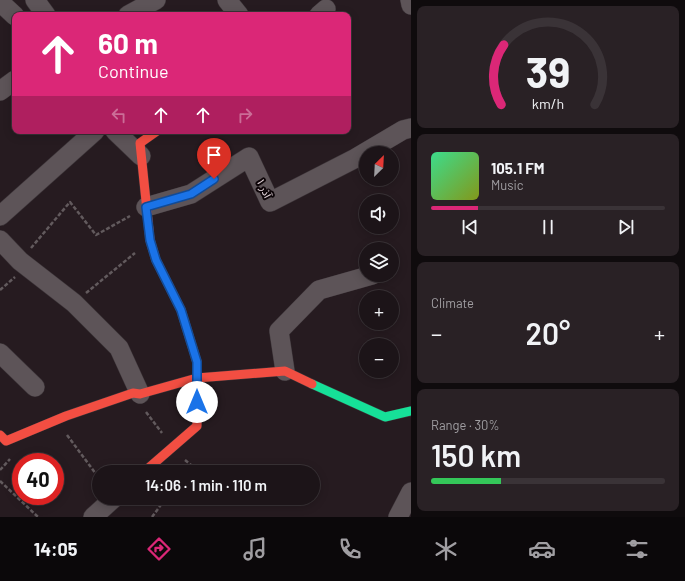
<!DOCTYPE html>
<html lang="en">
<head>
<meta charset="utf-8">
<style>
	body { margin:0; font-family:Barlow,"Noto Sans Arabic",sans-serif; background:#292125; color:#f1f3f6; height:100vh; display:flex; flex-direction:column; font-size:15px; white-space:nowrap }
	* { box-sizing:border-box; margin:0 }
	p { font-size:13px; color:#a09ea2 }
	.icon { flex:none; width:22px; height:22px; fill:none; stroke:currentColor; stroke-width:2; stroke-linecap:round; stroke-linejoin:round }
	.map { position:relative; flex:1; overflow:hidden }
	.drawer { display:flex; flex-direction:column; gap:6px; padding:6px; background:#0f0b0d; width:274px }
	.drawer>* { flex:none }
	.banner { position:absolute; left:12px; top:12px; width:339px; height:122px; border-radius:8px; box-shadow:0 2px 10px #0003,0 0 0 1px #3a3337; background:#db2777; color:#fff; overflow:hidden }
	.needle { width:26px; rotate:24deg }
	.fabs { position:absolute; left:359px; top:146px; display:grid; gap:8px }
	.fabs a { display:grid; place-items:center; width:40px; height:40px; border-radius:50%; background:#1c1418; box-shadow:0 2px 10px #0003,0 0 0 1px #3a3337; font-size:20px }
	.speed { position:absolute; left:12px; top:453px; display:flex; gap:8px; font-size:20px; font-weight:700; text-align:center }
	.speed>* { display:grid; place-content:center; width:52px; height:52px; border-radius:50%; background:#1c1418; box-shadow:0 2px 10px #0003,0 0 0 1px #3a3337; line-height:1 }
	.speed .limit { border:6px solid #d22; background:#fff; color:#111 }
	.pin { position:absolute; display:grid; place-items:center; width:34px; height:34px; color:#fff; margin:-41px -17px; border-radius:50% 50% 50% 0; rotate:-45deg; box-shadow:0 0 4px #0007 }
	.pin .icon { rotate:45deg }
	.me { position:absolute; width:44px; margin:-22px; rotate:0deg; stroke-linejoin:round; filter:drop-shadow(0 0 3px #0008) }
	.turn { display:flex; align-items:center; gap:14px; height:84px; padding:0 20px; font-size:18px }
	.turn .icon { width:52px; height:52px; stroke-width:2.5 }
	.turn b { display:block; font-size:28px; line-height:34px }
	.lanes { display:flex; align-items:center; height:38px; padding:0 20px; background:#0003; justify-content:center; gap:20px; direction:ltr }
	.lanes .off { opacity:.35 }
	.big { font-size:30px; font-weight:600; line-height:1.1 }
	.drawer .tile { flex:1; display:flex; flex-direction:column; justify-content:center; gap:6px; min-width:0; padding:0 14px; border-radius:8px; background:#292125 }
	.drawer .dial { align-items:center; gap:0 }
	.dial svg { height:104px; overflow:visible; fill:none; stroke:#3a3337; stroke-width:7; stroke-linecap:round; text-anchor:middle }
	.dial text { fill:#f1f3f6; stroke:none }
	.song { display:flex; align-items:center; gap:12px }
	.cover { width:48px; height:48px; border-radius:6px; background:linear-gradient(135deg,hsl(150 70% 55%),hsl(70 70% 35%)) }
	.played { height:4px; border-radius:2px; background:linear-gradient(90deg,#db2777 20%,#3a3337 20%) }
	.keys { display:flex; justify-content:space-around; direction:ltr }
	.heat { display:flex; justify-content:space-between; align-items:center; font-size:22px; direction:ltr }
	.charge { height:6px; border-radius:3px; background:linear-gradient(90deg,#34c759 30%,#3a3337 0) }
	.trip { position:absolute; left:92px; top:465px; width:228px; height:40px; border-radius:20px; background:#1c1418; box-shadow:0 2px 10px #0003,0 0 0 1px #3a3337; font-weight:600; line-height:40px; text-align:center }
	.tab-bar { display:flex; height:64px; justify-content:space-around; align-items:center; background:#0b080a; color:#a09ea2 }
	.tab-bar .icon { width:28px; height:28px }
	.tab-bar .selected { color:#db2777 }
	.tab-bar b { font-size:18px; color:#f1f3f6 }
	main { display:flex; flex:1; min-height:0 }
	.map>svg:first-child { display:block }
</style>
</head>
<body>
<main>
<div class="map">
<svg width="411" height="517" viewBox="0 0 411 517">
	<rect width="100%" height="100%" fill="#261b20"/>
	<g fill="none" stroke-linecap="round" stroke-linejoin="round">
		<g stroke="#3d3539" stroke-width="20">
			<g id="street">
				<path d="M35,0l11,15"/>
				<path d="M227,0l12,15"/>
				<path d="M410,0l1,5"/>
				<path d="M0,2l15,14"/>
				<path d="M128,15l28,-15"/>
				<path d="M319,15l7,-6"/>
				<path d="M0,91l15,-11"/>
				<path d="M115,131l26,25"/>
				<path d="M146,207l45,-13 58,-37 21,45 84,-43 49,-29 8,-2"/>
				<path d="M0,216l95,-85"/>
				<path d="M0,240l20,21 54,42 45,45 21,46"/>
				<path d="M0,353l35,34"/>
				<path d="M285,371l-6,-40 40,-41 53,-15"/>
				<path d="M93,517l21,-19"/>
				<path d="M398,517l13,-25"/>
			</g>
		</g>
		<g stroke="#3d3539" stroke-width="10">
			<path id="fast" d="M312,384l73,33 26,-6"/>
		</g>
		<g stroke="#3d3539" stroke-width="10">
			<g id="jam">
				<path d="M0,435l6,6 60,-25 67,-23 7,1 57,-16 88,-7 27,13"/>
				<path d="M144,472l53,-46v-64l-16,-52 -25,-50 -6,-20 -10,-97 17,-12"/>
			</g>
		</g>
		<g stroke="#625a5d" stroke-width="2.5" stroke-dasharray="4 2" stroke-linecap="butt">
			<path d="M31,248l39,-46 26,33 34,-19"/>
			<path d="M0,290l15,-13"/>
			<path d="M86,293l49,-40"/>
			<path d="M146,412l16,21"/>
			<path d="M67,435l32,43"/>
			<path d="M185,460l6,5 -5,7"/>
			<path d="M0,470l10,-11"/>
			<path d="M0,481l38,36"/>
			<path d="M152,517l14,-19"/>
		</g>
		<use href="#street" stroke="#5d5458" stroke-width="19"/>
		<use href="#fast" stroke="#16e098" stroke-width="9"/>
		<use href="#jam" stroke="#f24e42" stroke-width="9"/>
	</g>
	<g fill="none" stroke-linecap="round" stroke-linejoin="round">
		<g stroke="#114b97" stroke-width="10">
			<path id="route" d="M197,402v-40l-16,-52 -25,-50 -6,-20 -4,-33 45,-13 23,-15"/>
		</g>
		<use href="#route" stroke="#1a73e8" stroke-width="7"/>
	</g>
	<g text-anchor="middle" stroke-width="4" stroke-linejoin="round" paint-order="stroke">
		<g font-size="11" fill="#e8d9df" stroke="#0d0508">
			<text transform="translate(264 188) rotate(64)" y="4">آذر ۱</text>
		</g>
	</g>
</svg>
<div class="fabs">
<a><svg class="needle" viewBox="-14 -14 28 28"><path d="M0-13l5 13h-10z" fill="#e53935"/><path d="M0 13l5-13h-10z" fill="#a09ea2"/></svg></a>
<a><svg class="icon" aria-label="sound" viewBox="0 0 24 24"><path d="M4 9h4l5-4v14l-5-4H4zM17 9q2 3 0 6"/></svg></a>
<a><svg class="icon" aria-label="layers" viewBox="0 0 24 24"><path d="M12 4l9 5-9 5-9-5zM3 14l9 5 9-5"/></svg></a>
<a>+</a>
<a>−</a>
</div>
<div class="speed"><div class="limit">40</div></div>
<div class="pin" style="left:214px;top:179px;background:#d93025"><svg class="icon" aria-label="arrive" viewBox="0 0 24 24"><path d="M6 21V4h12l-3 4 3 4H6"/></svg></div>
<svg class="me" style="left:197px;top:402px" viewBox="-20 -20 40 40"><circle r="19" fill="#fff"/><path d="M0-13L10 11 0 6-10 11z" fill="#1a73e8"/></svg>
<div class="trip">14:06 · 1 min · 110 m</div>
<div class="banner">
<div class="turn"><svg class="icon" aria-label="ahead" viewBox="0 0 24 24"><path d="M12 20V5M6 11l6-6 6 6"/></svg><div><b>60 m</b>Continue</div></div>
<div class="lanes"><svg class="icon off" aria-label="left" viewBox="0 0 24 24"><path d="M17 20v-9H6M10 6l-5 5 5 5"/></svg><svg class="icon" aria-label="ahead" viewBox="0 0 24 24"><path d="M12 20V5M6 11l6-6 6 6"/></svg><svg class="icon" aria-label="ahead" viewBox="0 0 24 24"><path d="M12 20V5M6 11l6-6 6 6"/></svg><svg class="icon off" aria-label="right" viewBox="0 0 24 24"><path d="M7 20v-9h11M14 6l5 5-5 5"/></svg></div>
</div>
</div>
<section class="drawer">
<div class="tile dial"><svg viewBox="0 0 100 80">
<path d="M14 69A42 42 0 1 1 86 69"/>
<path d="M14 69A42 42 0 0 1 16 23" stroke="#db2777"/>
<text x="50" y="56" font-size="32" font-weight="700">39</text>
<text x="50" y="72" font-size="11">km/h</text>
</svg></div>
<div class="tile">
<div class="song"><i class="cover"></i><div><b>105.1 FM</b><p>Music</p></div></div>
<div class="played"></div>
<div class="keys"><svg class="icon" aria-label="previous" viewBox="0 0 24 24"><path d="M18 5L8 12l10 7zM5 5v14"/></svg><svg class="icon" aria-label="pause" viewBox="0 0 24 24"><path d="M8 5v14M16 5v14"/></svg><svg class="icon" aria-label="next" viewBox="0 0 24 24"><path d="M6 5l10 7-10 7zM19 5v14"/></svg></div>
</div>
<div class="tile"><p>Climate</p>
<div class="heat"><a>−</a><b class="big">20°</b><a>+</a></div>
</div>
<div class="tile"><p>Range · 30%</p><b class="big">150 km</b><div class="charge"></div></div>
</section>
</main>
<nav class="tab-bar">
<b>14:05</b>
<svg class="icon selected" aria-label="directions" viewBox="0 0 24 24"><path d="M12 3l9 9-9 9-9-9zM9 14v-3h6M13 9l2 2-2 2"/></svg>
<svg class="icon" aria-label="music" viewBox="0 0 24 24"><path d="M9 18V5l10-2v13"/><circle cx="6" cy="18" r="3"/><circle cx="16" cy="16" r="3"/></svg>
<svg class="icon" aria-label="phone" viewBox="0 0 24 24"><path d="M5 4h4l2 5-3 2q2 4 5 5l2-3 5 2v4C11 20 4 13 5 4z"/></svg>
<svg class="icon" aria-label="climate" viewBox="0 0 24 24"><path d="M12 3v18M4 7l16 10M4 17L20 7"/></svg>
<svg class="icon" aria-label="car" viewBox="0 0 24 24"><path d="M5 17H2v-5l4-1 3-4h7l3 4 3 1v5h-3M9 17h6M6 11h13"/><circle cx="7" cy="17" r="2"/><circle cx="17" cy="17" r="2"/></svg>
<svg class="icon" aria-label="filters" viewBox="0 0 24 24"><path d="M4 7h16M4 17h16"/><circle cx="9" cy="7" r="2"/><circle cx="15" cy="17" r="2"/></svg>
</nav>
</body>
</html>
